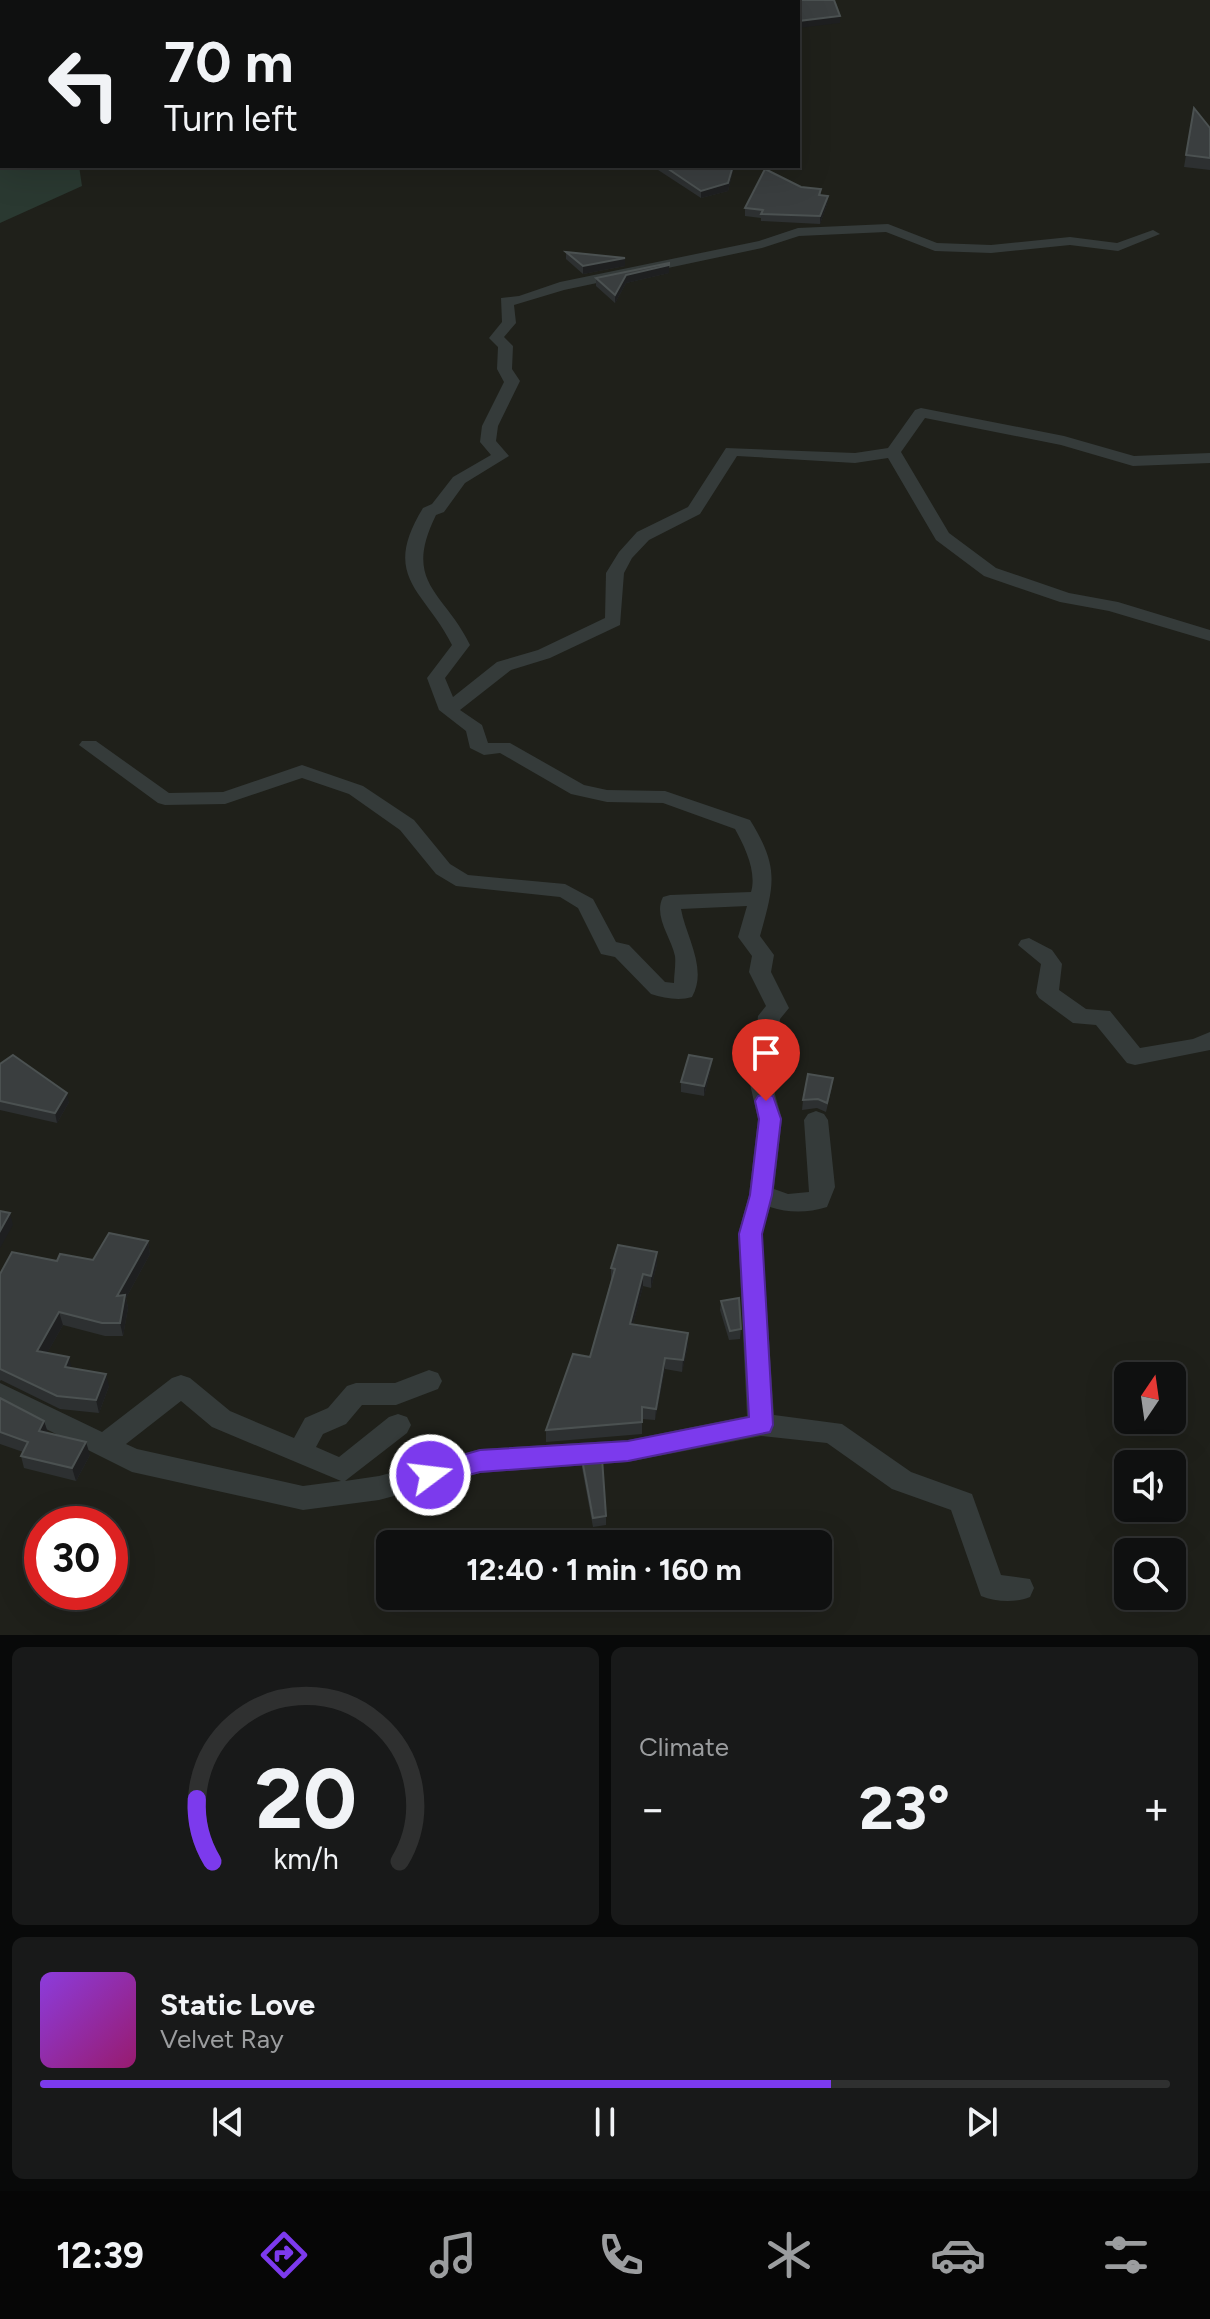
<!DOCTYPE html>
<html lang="en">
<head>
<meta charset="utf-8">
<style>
	body { margin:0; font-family:Figtree,sans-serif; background:#181919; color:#f1f3f6; height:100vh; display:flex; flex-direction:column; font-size:30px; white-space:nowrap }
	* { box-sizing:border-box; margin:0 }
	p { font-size:26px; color:#9b9d9f }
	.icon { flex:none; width:44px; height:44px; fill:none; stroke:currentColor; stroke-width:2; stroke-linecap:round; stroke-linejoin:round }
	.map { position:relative; height:1635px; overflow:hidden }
	.panel { display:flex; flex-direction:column; gap:12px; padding:12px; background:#080909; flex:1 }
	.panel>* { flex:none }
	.hud { position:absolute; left:0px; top:0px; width:800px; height:168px; box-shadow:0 8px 32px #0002,0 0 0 2px #2f3030; background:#0f1010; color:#f1f3f6; overflow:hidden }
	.needle { width:52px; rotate:13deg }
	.fabs { position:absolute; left:1114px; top:1362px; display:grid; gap:16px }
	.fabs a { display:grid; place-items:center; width:72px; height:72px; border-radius:12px; background:#0f1010; box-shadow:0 8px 32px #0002,0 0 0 2px #2f3030; font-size:40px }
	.speed { position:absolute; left:24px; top:1506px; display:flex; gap:16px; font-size:40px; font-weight:700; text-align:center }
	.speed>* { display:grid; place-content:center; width:104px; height:104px; border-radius:50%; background:#0f1010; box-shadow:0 8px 32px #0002,0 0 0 2px #2f3030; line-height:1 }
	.speed .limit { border:12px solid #d22; background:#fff; color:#111 }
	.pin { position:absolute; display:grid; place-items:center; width:68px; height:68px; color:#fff; margin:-82px -34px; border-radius:50% 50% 50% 0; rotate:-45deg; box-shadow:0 0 8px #0007 }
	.pin .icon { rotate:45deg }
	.me { position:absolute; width:88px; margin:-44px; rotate:75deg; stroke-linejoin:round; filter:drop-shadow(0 0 6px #0008) }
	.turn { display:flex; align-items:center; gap:28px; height:168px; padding:0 32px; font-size:36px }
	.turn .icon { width:104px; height:104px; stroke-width:2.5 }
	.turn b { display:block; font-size:56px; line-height:68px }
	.big { font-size:60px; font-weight:700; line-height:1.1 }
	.panel .widget { flex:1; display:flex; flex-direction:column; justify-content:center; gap:12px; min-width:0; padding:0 28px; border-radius:12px; background:#181919 }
	.panel .dial { align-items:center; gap:0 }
	.dial svg { height:208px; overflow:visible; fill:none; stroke:#2f3030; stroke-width:7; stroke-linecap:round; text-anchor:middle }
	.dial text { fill:#f1f3f6; stroke:none }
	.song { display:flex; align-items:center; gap:24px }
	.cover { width:96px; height:96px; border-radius:12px; background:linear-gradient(135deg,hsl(270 70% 55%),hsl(320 70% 35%)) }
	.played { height:8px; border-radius:4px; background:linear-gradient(90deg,#7c3aed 70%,#2f3030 70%) }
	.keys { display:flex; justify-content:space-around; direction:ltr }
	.heat { display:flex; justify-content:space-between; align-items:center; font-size:44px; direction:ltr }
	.panel .tiles { flex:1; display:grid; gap:12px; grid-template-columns:1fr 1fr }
	.widget:last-child { grid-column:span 2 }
	.trip { position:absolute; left:376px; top:1530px; width:456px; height:80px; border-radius:12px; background:#0f1010; box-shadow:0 8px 32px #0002,0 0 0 2px #2f3030; font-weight:700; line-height:80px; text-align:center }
	.dock { display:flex; height:128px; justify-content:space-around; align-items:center; background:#060606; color:#9b9d9f }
	.dock .icon { width:56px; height:56px }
	.dock .on { color:#7c3aed }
	.dock b { font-size:36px; color:#f1f3f6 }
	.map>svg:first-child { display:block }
</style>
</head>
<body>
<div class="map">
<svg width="1210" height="1635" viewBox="0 0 1210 1635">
	<rect width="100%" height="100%" fill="#141515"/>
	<path fill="#1f201a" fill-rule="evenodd" d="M0,0h1210v1635h-1210zM2,2h796v164h-796zM1128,1376h44v44h-44zM1128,1464h44v44h-44zM42,1524h68v68h-68zM390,1544h428v52h-428zM1128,1552h44v44h-44z"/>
	<path fill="#2a3931" d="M0,120l2,46h77l3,20 -82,37z"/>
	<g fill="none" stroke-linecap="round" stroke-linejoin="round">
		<g fill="#353b3a" fill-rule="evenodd">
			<path d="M888,224l49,19 54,2 79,-8 47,6 36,-13 7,4 -42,17 -48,-6 -79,8 -56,-2 -49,-19 -87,4 -37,12 -198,42 -50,15 2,18 -12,14 9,9 -1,23 8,12 -22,45 -2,15 13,15 -44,27 -21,29 -8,3c-34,69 8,76 34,130l-25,33 8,19 44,-35 41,-12 67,-32 1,-45 13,-21 18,-20 51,-25 38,-59 129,5 33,-5 27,-38 6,-2 143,28 70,20 76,-3v10l-77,3 -72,-21 -136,-27 -24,34 48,81 47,35 73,25 49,9 92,28v11l-101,-30 -49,-9 -76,-26 -48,-36 -48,-82 -33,5 -118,-7 -37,58 -51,26 -17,18 -8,15 -4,52 -70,33 -39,12 -51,40 22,15 6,18h22l74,42 23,5 58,1 85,29c30,48 24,65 10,116l14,19 -3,17 18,36 -9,11 -8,65 10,35 -8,70 14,5 21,-2 -5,-72 4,-6 8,-3 8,3 4,6 7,67 -8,20c-20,6 -38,6 -57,0l-8,27 12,181 68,9 69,48 61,22 29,81 29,4 4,9 -4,9c-15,6 -34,5 -49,-1l-30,-86 -59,-21 -65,-46 -66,-7 -133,26 -148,11 -101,27 -76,10 -171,-38 -132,-66v-23l102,49 70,-54 9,-3 9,3 40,33 64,27 11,-20 23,-10 19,-22 9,-3h39l34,-13 9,3 4,8 -4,8 -42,16h-34l-16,19 -23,10 -7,13 23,10 50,-40 9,-3 9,3 4,8 -4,8 -62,48 34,-5 101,-27 148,-9 119,-24 -9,-182 11,-39 9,-76 -8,-35 8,-68 8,-10 -17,-34 3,-16 -14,-19 9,-31 -66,3c5,28 27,60 11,88 -13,4 -28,1 -41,-3l-36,-37 -14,-3 -23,-46 -18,-11 -104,-11 -20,-12 -36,-44 -51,-36 -47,-16 -77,26 -60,1 -7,-2 -79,-58 3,-4h14l73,52 54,-1 79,-27 61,21 51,34 36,44 18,11 97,9 28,15 23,43 13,3 36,37 9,1c0,-8 2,-19 1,-27 -4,-19 -22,-40 -12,-59l7,-2 81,-3c6,-20 -6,-45 -16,-63l-72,-26 -56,-1 -36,-8 -71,-41 -16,2 -14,-7 -4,-17 -27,-21 -12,-32 25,-33c-27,-55 -72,-67 -29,-137l9,-4 21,-27 38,-22 -11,-13 2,-16 22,-44 -7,-13 1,-22 -9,-9 13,-16 -1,-24 18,-2 41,-14 199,-41 39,-13zM181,1401l31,26 129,54 -38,5 -166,-37 -11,-5z"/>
			<path d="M1029,938l23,12 10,14 -3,26 27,19 24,2 30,37 53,-9 17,-7v18l-75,15 -8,-2 -31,-38 -23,-2 -34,-25 -3,-5 5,-29 -23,-19 3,-5z"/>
		</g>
	</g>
	<g fill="#2d3031">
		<path d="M1194,108l16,20v42l-26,-3z"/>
		<path d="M652,166h82l-6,25 -27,7z"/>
		<path d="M801,187l20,2v7h7l-1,8 -7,20 -59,-3v-3l-16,-2v-8z"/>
		<path d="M566,252l59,6v8l-42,8 -17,-15z"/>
		<path d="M669,273l-43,10 -11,20 -19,-17v-8z"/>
		<path d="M712,1059l-1,9 -7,28 -23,-4v-10z"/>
		<path d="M0,1064l69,38 -12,21 -57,-13z"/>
		<path d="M832,1087l-6,25 -9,-4 -15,2 1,-10z"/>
		<path d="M148,1241l2,13 -24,44 2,10 -5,28h-18l-42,-11 -16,28 25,15 37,18 -10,27 -39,-4 -59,-29 -1,1v-107l57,-13 36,-1z"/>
		<path d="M657,1264l-6,24 -8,-2 -10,38 55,9v12l-6,27 -17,-3 -10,51 -13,-1v15l-96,8v-12l44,-73 21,-77v-12z"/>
		<path d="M721,1301l20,28 -1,10 -11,1 -9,-30z"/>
		<path d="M0,1398l44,23 4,12 42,22 -14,26 -52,-13 -3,-12 2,-4 -23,-8z"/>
		<path d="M582,1459l24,57v9l-13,2 -11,-59z"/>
	</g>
	<g fill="#1e1f20">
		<path d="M840,16v7l-42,5v-7z"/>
		<path d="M733,166h1l-6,25 -27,7v-7z"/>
		<path d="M828,196l-1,8 -7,20v-8z"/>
		<path d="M625,258v8l-42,8v-8z"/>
		<path d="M669,265v8l-43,10 -11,20v-8l11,-20z"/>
		<path d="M712,1059l-1,9 -7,28v-10z"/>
		<path d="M67,1093l2,9 -12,21 -2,-10z"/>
		<path d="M10,1213l3,12 -13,23v-17z"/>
		<path d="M148,1241l2,13 -24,44 2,10 -5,28 -3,-13 -3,-27z"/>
		<path d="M657,1252v12l-6,24v-12z"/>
		<path d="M643,1274v12l-13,50v-12z"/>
		<path d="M59,1312l4,13 -22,39 -4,-13z"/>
		<path d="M688,1333v12l-6,27 1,-12z"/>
		<path d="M69,1357l3,12 -7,-2z"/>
		<path d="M665,1358v11l-10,51 1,-11z"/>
		<path d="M106,1374l3,12 -10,27 -3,-13z"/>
		<path d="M44,1421l4,12 -9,-2z"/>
		<path d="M86,1442l4,13 -14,26 -4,-13z"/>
	</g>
	<g fill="#3a3e3f" stroke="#4b5151" stroke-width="2">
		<path d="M742,0h92l6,16 -42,5v-19h-55z"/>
		<path d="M1194,108l16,20v30l-24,-3z"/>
		<path d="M664,166h69l-5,17 -27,8z"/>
		<path d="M765,169l36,18 20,2 -2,6 9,1 -8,20 -59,-2 2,-4 -18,-2z"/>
		<path d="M566,252l59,6 -42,8z"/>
		<path d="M669,263v2l-43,10 -11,20 -19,-17z"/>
		<path d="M13,1055l54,38 -12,20 -55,-12v-37z"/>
		<path d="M689,1055l23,4 -8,27 -23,-4z"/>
		<path d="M808,1074l25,4 -6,25 -9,-4 -15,1z"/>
		<path d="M0,1211l10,2 -10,18z"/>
		<path d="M109,1233l39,8 -31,55 8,-1 -5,28h-18l-43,-11 -22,39 32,6 -4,10 41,7 -10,26 -39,-4 -57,-27v-95l12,-22 45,9 3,-7 33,6z"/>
		<path d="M618,1245l39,7 -6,24 -8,-2 -13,50 58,9 -5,27 -18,-2 -9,51 -14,-2v15l-96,8 27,-76 17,3 25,-88 -4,-1z"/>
		<path d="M739,1298l2,31 -11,2 -9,-30z"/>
		<path d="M0,1398l44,23 -5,10 47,11 -14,26 -51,-12 7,-14 -28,-10z"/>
		<path d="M602,1458l4,58 -13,2 -11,-59z"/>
	</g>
	<path fill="#7c3aed" stroke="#51269a" stroke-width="2" d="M766,1094l7,2 8,23 -9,76 -10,39 11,191 -3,7 -142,29 -148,11 -50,13 -9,-3 -4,-7 4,-8 59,-17 148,-9 121,-24 -10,-183 11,-39 9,-76 -4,-18 3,-5z"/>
</svg>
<div class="fabs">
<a><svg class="needle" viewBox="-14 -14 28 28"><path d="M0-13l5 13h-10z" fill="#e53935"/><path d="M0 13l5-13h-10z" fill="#9b9d9f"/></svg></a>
<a><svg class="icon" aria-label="sound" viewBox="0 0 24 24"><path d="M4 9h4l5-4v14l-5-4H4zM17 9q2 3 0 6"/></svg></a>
<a><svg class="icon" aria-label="search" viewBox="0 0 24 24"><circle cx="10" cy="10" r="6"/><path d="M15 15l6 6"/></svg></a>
</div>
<div class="speed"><div class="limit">30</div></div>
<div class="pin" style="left:766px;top:1101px;background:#d93025"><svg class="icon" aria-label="arrive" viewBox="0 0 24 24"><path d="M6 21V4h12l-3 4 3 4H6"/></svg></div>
<svg class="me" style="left:430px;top:1475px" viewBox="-20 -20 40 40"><circle r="17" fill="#7c3aed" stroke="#fff" stroke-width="3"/><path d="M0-11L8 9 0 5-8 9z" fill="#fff"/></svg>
<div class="trip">12:40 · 1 min · 160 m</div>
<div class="hud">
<div class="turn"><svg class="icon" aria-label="left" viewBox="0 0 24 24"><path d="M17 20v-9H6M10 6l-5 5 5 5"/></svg><div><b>70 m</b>Turn left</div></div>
</div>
</div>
<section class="panel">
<div class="tiles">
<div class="widget dial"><svg viewBox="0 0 100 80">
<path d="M14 69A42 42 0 1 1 86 69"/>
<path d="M14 69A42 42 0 0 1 8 45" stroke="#7c3aed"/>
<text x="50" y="56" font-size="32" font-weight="700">20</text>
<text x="50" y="72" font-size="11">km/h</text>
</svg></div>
<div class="widget"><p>Climate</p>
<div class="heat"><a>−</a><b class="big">23°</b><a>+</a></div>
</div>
<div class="widget">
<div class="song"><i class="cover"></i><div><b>Static Love</b><p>Velvet Ray</p></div></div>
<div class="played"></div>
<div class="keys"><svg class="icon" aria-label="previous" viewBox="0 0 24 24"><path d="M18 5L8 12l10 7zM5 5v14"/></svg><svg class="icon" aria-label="pause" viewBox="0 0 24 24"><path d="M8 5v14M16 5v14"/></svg><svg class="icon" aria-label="next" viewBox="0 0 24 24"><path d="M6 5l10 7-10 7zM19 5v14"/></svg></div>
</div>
</div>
</section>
<nav class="dock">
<b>12:39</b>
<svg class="icon on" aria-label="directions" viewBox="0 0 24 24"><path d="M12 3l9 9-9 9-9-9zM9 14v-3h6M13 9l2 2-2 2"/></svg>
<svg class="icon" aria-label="music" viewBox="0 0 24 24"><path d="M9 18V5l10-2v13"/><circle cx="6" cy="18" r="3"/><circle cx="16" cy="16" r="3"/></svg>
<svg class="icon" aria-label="phone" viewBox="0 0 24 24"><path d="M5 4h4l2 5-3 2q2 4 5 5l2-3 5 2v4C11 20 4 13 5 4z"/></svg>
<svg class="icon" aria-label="climate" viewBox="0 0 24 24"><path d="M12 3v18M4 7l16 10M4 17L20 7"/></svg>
<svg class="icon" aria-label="car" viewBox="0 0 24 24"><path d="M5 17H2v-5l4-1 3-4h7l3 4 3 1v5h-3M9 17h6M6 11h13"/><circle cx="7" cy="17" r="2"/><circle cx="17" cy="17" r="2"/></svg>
<svg class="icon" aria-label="filters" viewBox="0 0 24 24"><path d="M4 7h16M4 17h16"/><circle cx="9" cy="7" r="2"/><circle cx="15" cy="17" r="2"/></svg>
</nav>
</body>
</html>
